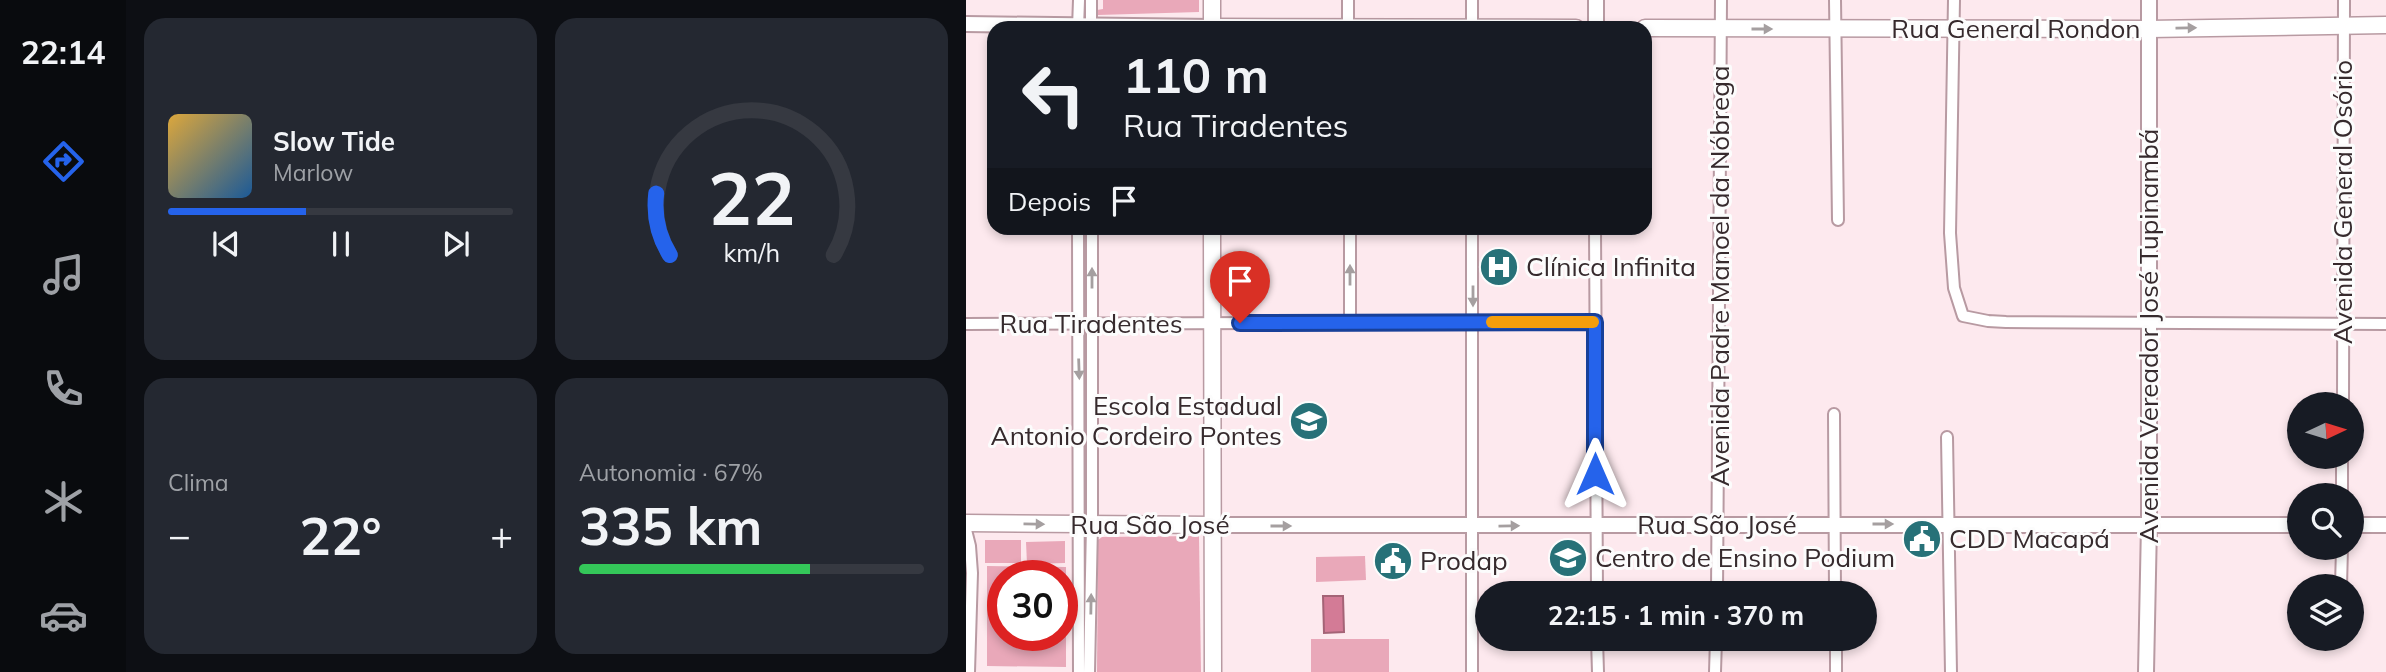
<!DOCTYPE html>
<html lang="pt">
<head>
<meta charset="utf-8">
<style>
	body { margin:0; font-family:Mulish,sans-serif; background:#242831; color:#f1f3f6; height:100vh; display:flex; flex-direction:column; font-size:26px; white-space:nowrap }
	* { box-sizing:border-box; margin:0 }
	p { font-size:23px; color:#9ea1a6 }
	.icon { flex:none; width:38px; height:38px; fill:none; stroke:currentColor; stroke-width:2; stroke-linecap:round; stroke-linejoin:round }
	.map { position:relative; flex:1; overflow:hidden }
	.sheet { display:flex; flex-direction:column; gap:18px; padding:18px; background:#0d0f14; width:840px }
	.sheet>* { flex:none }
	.guide { position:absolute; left:21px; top:21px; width:665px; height:214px; border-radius:21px; box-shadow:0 4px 10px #0003; background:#171b24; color:#f1f3f6; overflow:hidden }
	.needle { width:46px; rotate:86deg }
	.tools { position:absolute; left:1321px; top:392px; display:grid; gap:14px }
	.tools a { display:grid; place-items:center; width:77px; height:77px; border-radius:50%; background:#171b24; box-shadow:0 4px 10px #0003; font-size:35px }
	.speed { position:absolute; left:21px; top:560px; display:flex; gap:14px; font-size:35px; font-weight:700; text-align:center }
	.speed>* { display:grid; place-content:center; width:91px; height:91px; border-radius:50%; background:#171b24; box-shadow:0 4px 10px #0003; line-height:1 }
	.speed .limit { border:10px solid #d22; background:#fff; color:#111 }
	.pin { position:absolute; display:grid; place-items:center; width:60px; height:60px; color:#fff; margin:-72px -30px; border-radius:50% 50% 50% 0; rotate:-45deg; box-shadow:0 0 7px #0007 }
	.pin .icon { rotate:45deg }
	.me { position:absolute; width:77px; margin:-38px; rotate:0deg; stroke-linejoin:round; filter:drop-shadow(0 0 5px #0008) }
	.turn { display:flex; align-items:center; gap:24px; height:147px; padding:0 21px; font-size:32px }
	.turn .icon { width:91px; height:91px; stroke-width:2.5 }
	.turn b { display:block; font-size:49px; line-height:60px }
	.then { display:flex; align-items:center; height:66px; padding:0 21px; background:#0003; gap:14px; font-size:26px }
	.big { font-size:52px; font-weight:700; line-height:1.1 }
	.sheet .card { flex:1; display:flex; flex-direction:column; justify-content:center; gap:10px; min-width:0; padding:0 24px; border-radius:21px; background:#242831 }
	.sheet .dial { align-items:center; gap:0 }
	.dial svg { height:182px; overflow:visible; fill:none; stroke:#363941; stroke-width:7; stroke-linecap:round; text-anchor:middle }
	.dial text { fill:#f1f3f6; stroke:none }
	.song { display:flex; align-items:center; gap:21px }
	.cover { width:84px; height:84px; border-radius:10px; background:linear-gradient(135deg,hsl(40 70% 55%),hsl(210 70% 35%)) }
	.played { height:7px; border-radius:4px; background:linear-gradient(90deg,#2563eb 40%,#363941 40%) }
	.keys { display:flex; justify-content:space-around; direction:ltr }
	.heat { display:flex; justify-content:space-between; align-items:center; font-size:38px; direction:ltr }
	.charge { height:10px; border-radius:5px; background:linear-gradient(90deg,#34c759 67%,#363941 0) }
	.sheet .tiles { flex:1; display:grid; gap:18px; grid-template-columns:repeat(2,1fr) }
	.trip { position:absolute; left:509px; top:581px; width:402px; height:70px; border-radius:35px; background:#171b24; box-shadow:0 4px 10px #0003; font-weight:700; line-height:70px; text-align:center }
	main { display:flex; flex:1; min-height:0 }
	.tabs { display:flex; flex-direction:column; width:126px; justify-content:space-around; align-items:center; background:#090b0e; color:#9ea1a6 }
	.tabs .icon { width:49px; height:49px }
	.tabs .active { color:#2563eb }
	.tabs b { font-size:32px; color:#f1f3f6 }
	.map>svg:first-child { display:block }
</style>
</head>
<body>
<main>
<nav class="tabs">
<b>22:14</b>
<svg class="icon active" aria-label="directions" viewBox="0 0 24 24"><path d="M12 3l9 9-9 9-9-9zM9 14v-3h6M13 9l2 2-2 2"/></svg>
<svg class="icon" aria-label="music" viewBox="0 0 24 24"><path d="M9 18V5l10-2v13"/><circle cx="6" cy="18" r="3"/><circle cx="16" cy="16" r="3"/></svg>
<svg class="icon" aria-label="phone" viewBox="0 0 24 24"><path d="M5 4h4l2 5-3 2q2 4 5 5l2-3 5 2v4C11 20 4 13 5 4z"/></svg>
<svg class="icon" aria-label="climate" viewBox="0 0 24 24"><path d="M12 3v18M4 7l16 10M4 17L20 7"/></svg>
<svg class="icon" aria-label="car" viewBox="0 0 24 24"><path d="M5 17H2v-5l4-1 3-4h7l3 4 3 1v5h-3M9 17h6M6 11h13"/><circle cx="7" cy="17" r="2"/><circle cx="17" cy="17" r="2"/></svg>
</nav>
<section class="sheet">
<div class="tiles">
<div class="card">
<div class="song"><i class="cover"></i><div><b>Slow Tide</b><p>Marlow</p></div></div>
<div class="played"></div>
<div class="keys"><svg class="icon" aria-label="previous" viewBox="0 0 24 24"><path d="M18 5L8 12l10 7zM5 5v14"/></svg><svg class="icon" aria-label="pause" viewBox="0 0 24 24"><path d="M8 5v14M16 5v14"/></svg><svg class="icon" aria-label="next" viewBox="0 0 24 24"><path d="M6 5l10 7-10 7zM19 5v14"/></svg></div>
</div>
<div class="card dial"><svg viewBox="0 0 100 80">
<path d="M14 69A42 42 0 1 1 86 69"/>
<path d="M14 69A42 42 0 0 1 8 42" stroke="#2563eb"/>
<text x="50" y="56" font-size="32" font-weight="700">22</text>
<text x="50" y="72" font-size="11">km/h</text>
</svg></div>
<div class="card"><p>Clima</p>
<div class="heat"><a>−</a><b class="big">22°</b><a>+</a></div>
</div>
<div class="card"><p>Autonomia · 67%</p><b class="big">335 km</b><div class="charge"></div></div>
</div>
</section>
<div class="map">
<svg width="1420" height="672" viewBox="0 0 1420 672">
	<rect width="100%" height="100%" fill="#fde9ee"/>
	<g fill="#e9a8b9" fill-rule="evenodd">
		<path d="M137,0h96v12l-101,3 -1,-5 6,-1z"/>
		<path d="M233,536l2,136h-104l1,-132 4,-3z"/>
		<rect x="19" y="540" width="36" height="23"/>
		<path d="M99,541v22l-38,1 -1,-22z"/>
		<path d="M399,556l1,24 -50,2v-25z"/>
		<path d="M21,566l79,1v100l-79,-1zM37,576h59v59h-59z"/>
		<rect x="345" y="639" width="78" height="33"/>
	</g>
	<path fill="#d37b96" stroke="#a46376" stroke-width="2" d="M357,596h20l1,36 -20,1z"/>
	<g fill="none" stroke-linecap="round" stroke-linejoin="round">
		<g stroke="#b89aa2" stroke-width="14">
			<g id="minor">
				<path d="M382,0v28"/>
				<path d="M506,0v28"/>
				<path d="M869,0l3,220"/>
				<path d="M988,0l-4,233 4,55 9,28 25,5 18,1 380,2"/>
				<path d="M112,28l1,-28"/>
				<path d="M125,28v-28"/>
				<path d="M112,228l1,444"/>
				<path d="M384,228v94"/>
				<path d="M629,228l2,365"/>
				<path d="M0,324l629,-2"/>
				<path d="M1377,404l1,-404"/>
				<path d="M868,414l1,179"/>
				<path d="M981,437l4,235"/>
				<path d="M1376,495v-38"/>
				<path d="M0,530l4,16 2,27 -3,99"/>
				<path d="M1375,586l1,-38"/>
				<path d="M751,593l4,-593"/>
				<path d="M631,639l1,33"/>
				<path d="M870,639v33"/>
				<path d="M123,672l3,-147v-297"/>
				<path d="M506,672v-444"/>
				<path d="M749,672l1,-33"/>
			</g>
		</g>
		<g stroke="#b89aa2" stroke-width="18">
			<g id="tertiary">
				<path d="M0,24l246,3"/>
				<path d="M630,28v-28"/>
				<path d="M247,525h1087"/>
				<path d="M1386,525h34"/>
				<path d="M1180,672l3,-147v-525"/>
			</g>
		</g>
		<g stroke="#b89aa2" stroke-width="19">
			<g id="secondary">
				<path d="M246,27l364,1"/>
				<path d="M246,28v-28"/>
				<path d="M679,28l504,1 237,-4"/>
				<path d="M246,228l1,444"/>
				<path d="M0,523l247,2"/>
			</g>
		</g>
		<use href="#minor" stroke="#fff" stroke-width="10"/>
		<use href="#tertiary" stroke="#fff" stroke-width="14"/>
		<use href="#secondary" stroke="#fff" stroke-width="16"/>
	</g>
	<defs><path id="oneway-solid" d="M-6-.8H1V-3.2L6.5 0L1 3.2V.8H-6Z" transform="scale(1.75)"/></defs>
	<g fill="#a59fa0">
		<use href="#oneway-solid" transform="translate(1220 28) rotate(-1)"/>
		<use href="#oneway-solid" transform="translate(796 29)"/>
		<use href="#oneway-solid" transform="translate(384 275) rotate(-90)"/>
		<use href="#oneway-solid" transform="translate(126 278) rotate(-90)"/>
		<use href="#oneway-solid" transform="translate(507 296) rotate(90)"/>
		<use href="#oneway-solid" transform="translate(113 369) rotate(88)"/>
		<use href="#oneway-solid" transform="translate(68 524) rotate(1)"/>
		<use href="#oneway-solid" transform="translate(917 524)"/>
		<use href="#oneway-solid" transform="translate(315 526)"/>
		<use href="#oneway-solid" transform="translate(543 526) rotate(-1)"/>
		<use href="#oneway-solid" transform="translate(125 604) rotate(-89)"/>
	</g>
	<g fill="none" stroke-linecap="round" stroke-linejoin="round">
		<g stroke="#184099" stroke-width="18">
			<path id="route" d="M274,323l355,-1v152"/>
		</g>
		<use href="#route" stroke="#2563eb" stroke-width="12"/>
		<path stroke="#f59e0b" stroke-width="12" d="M526,322h101"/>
	</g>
	<defs>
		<g id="hospital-disc" transform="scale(2.0125)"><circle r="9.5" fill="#277178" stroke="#fcfcfc"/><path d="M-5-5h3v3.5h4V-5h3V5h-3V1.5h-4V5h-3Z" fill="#fff"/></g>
		<g id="school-disc" transform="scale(2.0125)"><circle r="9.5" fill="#277178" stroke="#fcfcfc"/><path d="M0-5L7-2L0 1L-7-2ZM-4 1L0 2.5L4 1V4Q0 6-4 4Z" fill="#fff"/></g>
		<g id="civic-disc" transform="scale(2.0125)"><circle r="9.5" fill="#277178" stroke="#fcfcfc"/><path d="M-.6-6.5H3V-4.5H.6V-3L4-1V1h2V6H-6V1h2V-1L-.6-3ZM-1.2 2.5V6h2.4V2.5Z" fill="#fff"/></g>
	</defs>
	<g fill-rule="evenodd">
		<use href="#hospital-disc" x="533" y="267"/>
		<use href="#school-disc" x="343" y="421"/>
		<use href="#civic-disc" x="956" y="539"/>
		<use href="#school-disc" x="602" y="558"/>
		<use href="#civic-disc" x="427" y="561"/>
	</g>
	<g text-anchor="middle" stroke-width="6" stroke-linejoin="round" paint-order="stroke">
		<g font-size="26" fill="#362a2d" stroke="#fcfcfc">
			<text x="1050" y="38">Rua General Rondon</text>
			<text transform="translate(1377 202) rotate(-90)" y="9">Avenida General Osório</text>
			<text transform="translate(754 276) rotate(-90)" y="9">Avenida Padre Manoel da Nóbrega</text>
			<text x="125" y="333">Rua Tiradentes</text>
			<text transform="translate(1183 336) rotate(-90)" y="9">Avenida Vereador José Tupinambá</text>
			<text x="184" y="534">Rua São José</text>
			<text x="751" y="534">Rua São José</text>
		</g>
		<g font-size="26" fill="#362a2d" stroke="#fcfcfc" text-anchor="start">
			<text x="560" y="276">Clínica Infinita</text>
			<text x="316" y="415" text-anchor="end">Escola Estadual<tspan x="316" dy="30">Antonio Cordeiro Pontes</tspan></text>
			<text x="983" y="548">CDD Macapá</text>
			<text x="629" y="567">Centro de Ensino Podium</text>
			<text x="454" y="570">Prodap</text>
		</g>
	</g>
</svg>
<div class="tools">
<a><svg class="needle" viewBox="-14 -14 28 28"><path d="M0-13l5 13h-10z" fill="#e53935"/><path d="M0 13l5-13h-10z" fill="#9ea1a6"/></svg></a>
<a><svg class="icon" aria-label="search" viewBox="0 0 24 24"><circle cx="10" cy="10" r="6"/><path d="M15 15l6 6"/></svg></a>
<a><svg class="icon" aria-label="layers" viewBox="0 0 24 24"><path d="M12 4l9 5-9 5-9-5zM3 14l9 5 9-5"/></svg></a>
</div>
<div class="speed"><div class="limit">30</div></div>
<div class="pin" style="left:274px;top:323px;background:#d93025"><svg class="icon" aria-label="arrive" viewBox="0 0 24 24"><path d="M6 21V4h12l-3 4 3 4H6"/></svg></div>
<svg class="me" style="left:629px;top:474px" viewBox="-20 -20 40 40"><path d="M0-17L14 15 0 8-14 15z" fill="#2563eb" stroke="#fff" stroke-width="4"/></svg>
<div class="trip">22:15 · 1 min · 370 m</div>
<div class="guide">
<div class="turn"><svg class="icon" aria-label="left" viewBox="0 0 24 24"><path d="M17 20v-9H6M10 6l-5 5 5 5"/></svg><div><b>110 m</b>Rua Tiradentes</div></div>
<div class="then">Depois<svg class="icon" aria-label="arrive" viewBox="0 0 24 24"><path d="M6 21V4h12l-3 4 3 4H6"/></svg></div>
</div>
</div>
</main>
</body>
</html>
